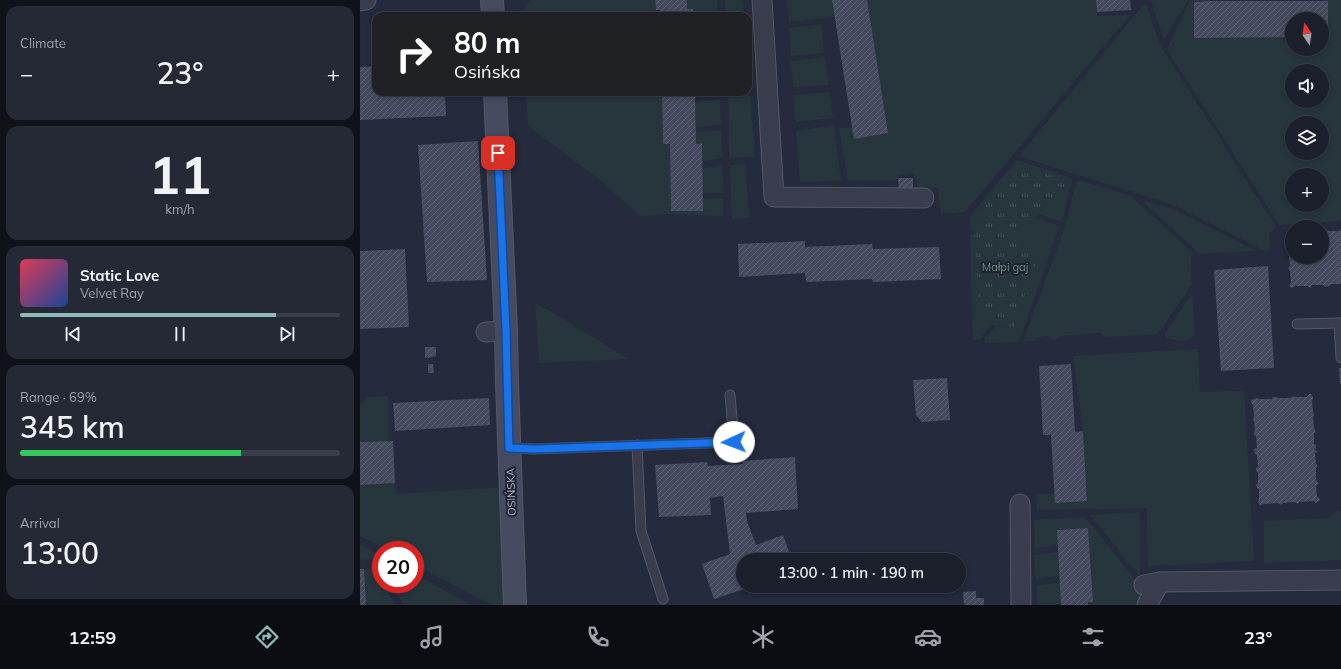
<!DOCTYPE html>
<html lang="en">
<head>
<meta charset="utf-8">
<style>
	body { margin:0; font-family:Mulish,sans-serif; background:#252835; color:#f1f3f6; height:100vh; display:flex; flex-direction:column; font-size:15px; white-space:nowrap }
	* { box-sizing:border-box; margin:0 }
	p { font-size:13px; color:#a0a3aa }
	.icon { flex:none; width:22px; height:22px; fill:none; stroke:currentColor; stroke-width:2; stroke-linecap:round; stroke-linejoin:round }
	.map { position:relative; flex:1; overflow:hidden }
	.details { display:flex; flex-direction:column; gap:6px; padding:6px; background:#0f1219; width:360px }
	.details>* { flex:none }
	.top-card { position:absolute; left:12px; top:12px; width:380px; height:84px; border-radius:12px; box-shadow:0 2px 6px #0003,0 0 0 1px #3a3e49; background:#202124; color:#fff; overflow:hidden }
	.needle { width:26px; rotate:347deg }
	.buttons { position:absolute; left:925px; top:12px; display:grid; gap:8px }
	.buttons a { display:grid; place-items:center; width:44px; height:44px; border-radius:50%; background:#1c202d; box-shadow:0 2px 6px #0003,0 0 0 1px #3a3e49; font-size:20px }
	.speed { position:absolute; left:12px; top:541px; display:flex; gap:8px; font-size:20px; font-weight:700; text-align:center }
	.speed>* { display:grid; place-content:center; width:52px; height:52px; border-radius:50%; background:#1c202d; box-shadow:0 2px 6px #0003,0 0 0 1px #3a3e49; line-height:1 }
	.speed .limit { border:6px solid #d22; background:#fff; color:#111 }
	.pin { position:absolute; display:grid; place-items:center; width:34px; height:34px; color:#fff; margin:-17px; border-radius:8px; box-shadow:0 2px 6px #0006 }
	.me { position:absolute; width:44px; margin:-22px; rotate:268deg; stroke-linejoin:round; filter:drop-shadow(0 0 3px #0008) }
	.turn { display:flex; align-items:center; gap:14px; height:84px; padding:0 16px; font-size:18px }
	.turn .icon { width:52px; height:52px; stroke-width:2.5 }
	.turn b { display:block; font-size:28px; line-height:34px }
	.big { font-size:30px; font-weight:600; line-height:1.1 }
	.details .tile { flex:1; display:flex; flex-direction:column; justify-content:center; gap:6px; min-width:0; padding:0 14px; border-radius:12px; background:#252835 }
	.details .dial { align-items:center; gap:0 }
	.dial b { font-size:52px; line-height:1 }
	.song { display:flex; align-items:center; gap:12px }
	.cover { width:48px; height:48px; border-radius:6px; background:linear-gradient(135deg,hsl(350 70% 55%),hsl(220 70% 35%)) }
	.played { height:4px; border-radius:2px; background:linear-gradient(90deg,#8bbbb9 80%,#3a3e49 80%) }
	.keys { display:flex; justify-content:space-around; direction:ltr }
	.heat { display:flex; justify-content:space-between; align-items:center; font-size:22px; direction:ltr }
	.charge { height:6px; border-radius:3px; background:linear-gradient(90deg,#34c759 69%,#3a3e49 0) }
	.trip { position:absolute; left:376px; top:553px; width:230px; height:40px; border-radius:20px; background:#1c202d; box-shadow:0 2px 6px #0003,0 0 0 1px #3a3e49; font-weight:600; line-height:40px; text-align:center }
	.tab-bar { display:flex; height:64px; justify-content:space-around; align-items:center; background:#0b0d12; color:#a0a3aa }
	.tab-bar .icon { width:28px; height:28px }
	.tab-bar .current { color:#8bbbb9 }
	.tab-bar b { font-size:18px; color:#f1f3f6 }
	main { display:flex; flex:1; min-height:0 }
	.map>svg:first-child { display:block }
</style>
</head>
<body>
<main>
<section class="details">
<div class="tile"><p>Climate</p>
<div class="heat"><a>−</a><b class="big">23°</b><a>+</a></div>
</div>
<div class="tile dial"><b>11</b><p>km/h</p></div>
<div class="tile">
<div class="song"><i class="cover"></i><div><b>Static Love</b><p>Velvet Ray</p></div></div>
<div class="played"></div>
<div class="keys"><svg class="icon" aria-label="previous" viewBox="0 0 24 24"><path d="M18 5L8 12l10 7zM5 5v14"/></svg><svg class="icon" aria-label="pause" viewBox="0 0 24 24"><path d="M8 5v14M16 5v14"/></svg><svg class="icon" aria-label="next" viewBox="0 0 24 24"><path d="M6 5l10 7-10 7zM19 5v14"/></svg></div>
</div>
<div class="tile"><p>Range · 69%</p><b class="big">345 km</b><div class="charge"></div></div>
<div class="tile"><p>Arrival</p><b class="big">13:00</b></div>
</section>
<div class="map">
<svg width="981" height="605" viewBox="0 0 981 605">
	<defs>
		<pattern id="park-tufts" width="24" height="20" patternUnits="userSpaceOnUse"><rect width="24" height="20" fill="#27363d"/><path d="M3 7l-1-3M5 7V3M7 7l1-3M15 17l-1-3M17 17v-4M19 17l1-3" fill="none" stroke="#445158"/></pattern>
		<pattern id="building-hatch" width="6" height="6" patternUnits="userSpaceOnUse"><rect width="6" height="6" fill="#44495e"/><path d="M-1 1l2-2M0 6l6-6M5 7l2-2" fill="none" stroke="#5d6174"/></pattern>
	</defs>
	<rect width="100%" height="100%" fill="#252a3c"/>
	<g fill="#27363d" fill-rule="evenodd">
		<path d="M170,0h125l1,10h4v6h-138v-5z"/>
		<path d="M327,0h30l1,16h-25v-7h-6z"/>
		<path d="M365,0h17l2,16h-18z"/>
		<path d="M427,0h45l3,17 -46,5z"/>
		<path d="M507,0h229l1,16 33,-1 -165,197 -24,2 -3,-26h-21l-2,-15 -15,2 -5,6h-47l-9,-53 14,-1z"/>
		<path d="M791,0h37l-24,40 -9,-25z"/>
		<path d="M830,0h21v1l-17,1v36l98,-2v13h30v-13h6v-35l-10,-1h23v221l-62,4 -112,-176zM932,71h30v30h-30zM932,123h30v30h-30zM932,175h30v30h-30z"/>
		<path d="M786,4l14,41 116,182 -7,7 1,16 -5,1 -92,-46 -149,-47 -3,-2 1,-4 121,-147z"/>
		<path d="M462,24l2,29 -33,3 -2,-28z"/>
		<path d="M465,57l4,28 -36,2 -2,-26z"/>
		<path d="M388,70l7,87 -26,1 -1,-66h20z"/>
		<path d="M166,92h136l1,52h7l1,67 32,-12 20,-1v18l-56,-2 -27,2 -36,-33 -76,-57z"/>
		<path d="M469,92l4,26 -37,4 -3,-27z"/>
		<path d="M360,99l1,26 -25,2 -1,-25z"/>
		<path d="M474,125l7,56 -41,1 -4,-51z"/>
		<path d="M361,131l1,27 -20,3 -1,-18 -5,1v-12z"/>
		<path d="M657,160l55,18v3l-10,41 -24,-8 31,-32 -50,-18 -32,38 -7,12 -1,14 -5,1v1h-4v-14z"/>
		<path d="M385,164l4,54 -17,1 -2,-54z"/>
		<path d="M362,165l2,28h-22v-24z"/>
		<path d="M719,180l52,16 62,57 -2,5 1,26 -34,50 -53,3 -5,-4 -40,3 -3,4h-5l-4,-4 -11,1 -3,4 -11,1 42,-116 11,-44z"/>
		<path d="M785,201l28,8 83,42 -56,3 -55,-50z"/>
		<path d="M675,218l25,8 -41,116 -34,1v-5l11,-12 18,1 23,-67 -18,-23v-3z"/>
		<path d="M610,234h5l4,77 4,8 9,5 -12,15 -7,1z"/>
		<path d="M832,294l3,40 -6,6 -9,1 -14,-3 -1,-5z"/>
		<path d="M175,303l17,9 76,47 -89,4z"/>
		<path d="M838,349l2,43 44,-1 10,170 -106,5 -1,-58 -110,2 -1,-16h19v9l32,-2 -4,-70 -10,-75z"/>
		<path d="M28,396v45l-28,1v-37l8,-8z"/>
		<path d="M35,483l1,11 108,-7 4,118h-16l-77,-40v-15h-28l-27,-14v-51z"/>
		<path d="M976,511h5v49l-77,3v-42l66,-3z"/>
		<path d="M780,512v65l-50,-62z"/>
		<path d="M725,517l55,69 4,9 -4,10h-52v-3h5l-5,-74 -31,2 1,15 -23,3 -1,-28z"/>
		<path d="M0,544l21,12v3l-21,1v9z"/>
		<path d="M698,552l2,24 -24,3 -2,-24z"/>
		<path d="M4,569h12l5,9v6h3l11,21h-29z"/>
		<path d="M55,574l56,31h-68l-11,-21h23z"/>
		<path d="M700,583l1,21 -24,1v-20z"/>
	</g>
	<path fill="url(#park-tufts)" d="M659,163l50,19 -49,52 -1,3 18,23 -23,67 -18,-1 -13,-7 -4,-8 -5,-82 5,-1 1,-14 7,-12z"/>
	<g fill="url(#building-hatch)">
		<path d="M295,0h32v9h6v7h-33v-6h-4z"/>
		<path d="M472,0h35l21,133 -34,6z"/>
		<path d="M736,0h34l1,10 -34,2z"/>
		<path d="M851,1h117v35h-6v-17h-30v18l-98,1v-36z"/>
		<path d="M16,66v26h69l1,24 -86,4v-53z"/>
		<path d="M302,92h33l1,52 6,-1 1,68h-32l-1,-67h-7z"/>
		<path d="M118,141l9,139 -60,2 -9,-137z"/>
		<path d="M538,178h15v14l-14,1z"/>
		<path d="M962,229l2,2 2,-1 2,1h11l2,-2v55h-10l-2,2 -4,1 -2,-2h-11l-2,3 -3,-2h-12l-3,2 -3,-2 2,-4 -1,-11 -2,-3 2,-2 -1,-11 -2,-4 2,-2 -1,-11 -2,-3 3,-4 3,1v25h30z"/>
		<path d="M445,241v6l67,-3 1,5 66,-2 2,32 -68,3 -1,-3 -66,3 -1,-9 -66,4 -1,-33z"/>
		<path d="M45,249l4,78 -49,2v-78z"/>
		<path d="M908,266l6,102 -53,3 -7,-101z"/>
		<path d="M65,347h11v8l-2,2 -9,1z"/>
		<path d="M68,364h5l1,9h-6z"/>
		<path d="M711,364l4,68 8,-1 4,70 -32,2 -4,-68h-8l-4,-69z"/>
		<path d="M979,368h2v16h-1z"/>
		<path d="M587,378l3,42 -28,2 -6,-7 -3,-35z"/>
		<path d="M949,394h2l2,3v2l-1,2 1,11 1,4 -1,1 1,11 2,4 -2,1v11l2,1v3l-2,1 2,1 1,2 -2,1 1,11 1,1v3h-1v12l3,4 -3,1 1,11 2,2 1,2 -4,3 -2,-2 -15,1 -1,2 -4,-2 -11,1 -2,2 -3,-2 -15,1 -3,2 -2,-5 1,-2v-10l-2,-1 -1,-3 2,-2v-11l-2,-1v-3l2,-1 -1,-12 -2,-1 -1,-5 3,-1 -1,-12 -2,-1v-3l1,-1 -1,-10 -1,-1 1,-4 -1,-11 -2,-2v-3l5,-2 3,1h13l1,-2h3l1,1h12l4,-2 1,1h13z"/>
		<path d="M129,398l1,27 -95,6 -2,-28z"/>
		<path d="M33,441l2,42 -35,2v-43z"/>
		<path d="M435,457l3,52 -52,4 1,8 9,24 27,-10 9,25h-49v26h10l-39,13 -12,-35 28,-10 -7,-58 -13,2 1,17 -52,2 -4,-52 52,-3 1,4 35,-2v-3z"/>
		<path d="M728,528l5,74h-5v3h-27l-4,-75z"/>
		<path d="M0,569h4l2,36h-6z"/>
		<path d="M616,591v7h8v7h-20l-1,-13z"/>
	</g>
	<g fill="none" stroke-linecap="round" stroke-linejoin="round">
		<g stroke="#545868" stroke-width="11">
			<g id="lane">
				<path d="M979,323l2,35"/>
				<path d="M937,324l44,-1"/>
				<path d="M277,445l4,86 22,68"/>
				<path d="M149,448l26,1 199,-7 -4,-47"/>
			</g>
		</g>
		<g stroke="#545868" stroke-width="21">
			<g id="street">
				<path d="M402,0l12,197 150,1"/>
				<path d="M0,1l6,-1"/>
				<path d="M126,332l20,-1"/>
				<path d="M660,504l1,101"/>
				<path d="M784,585l16,-3 181,-2"/>
				<path d="M787,605l13,-23"/>
			</g>
		</g>
		<g stroke="#545868" stroke-width="24">
			<g id="secondary">
				<path d="M132,0l1,16"/>
				<path d="M135,92l11,239 1,52 8,222"/>
			</g>
		</g>
		<use href="#lane" stroke="#393d4d" stroke-width="9"/>
		<use href="#street" stroke="#393d4d" stroke-width="19"/>
		<use href="#secondary" stroke="#474b5f" stroke-width="22"/>
	</g>
	<g fill="none" stroke-linecap="round" stroke-linejoin="round">
		<g stroke="#114b97" stroke-width="10">
			<path id="route" d="M138,153l8,178 3,117 26,1 199,-7"/>
		</g>
		<use href="#route" stroke="#1a73e8" stroke-width="7"/>
	</g>
	<g text-anchor="middle" stroke-width="4" stroke-linejoin="round" paint-order="stroke">
		<g font-size="11" fill="#6d987f" stroke="#1e2232">
			<text x="645" y="271">Małpi gaj</text>
		</g>
		<g font-size="11" fill="#b4b8c8" stroke="#1e2232">
			<text transform="translate(151 492) rotate(-92)" y="4">OSIŃSKA</text>
		</g>
	</g>
</svg>
<div class="buttons">
<a><svg class="needle" viewBox="-14 -14 28 28"><path d="M0-13l5 13h-10z" fill="#e53935"/><path d="M0 13l5-13h-10z" fill="#a0a3aa"/></svg></a>
<a><svg class="icon" aria-label="sound" viewBox="0 0 24 24"><path d="M4 9h4l5-4v14l-5-4H4zM17 9q2 3 0 6"/></svg></a>
<a><svg class="icon" aria-label="layers" viewBox="0 0 24 24"><path d="M12 4l9 5-9 5-9-5zM3 14l9 5 9-5"/></svg></a>
<a>+</a>
<a>−</a>
</div>
<div class="speed"><div class="limit">20</div></div>
<div class="pin" style="left:138px;top:153px;background:#d93025"><svg class="icon" aria-label="arrive" viewBox="0 0 24 24"><path d="M6 21V4h12l-3 4 3 4H6"/></svg></div>
<svg class="me" style="left:374px;top:442px" viewBox="-20 -20 40 40"><circle r="19" fill="#fff"/><path d="M0-13L10 11 0 6-10 11z" fill="#1a73e8"/></svg>
<div class="trip">13:00 · 1 min · 190 m</div>
<div class="top-card">
<div class="turn"><svg class="icon" aria-label="right" viewBox="0 0 24 24"><path d="M7 20v-9h11M14 6l5 5-5 5"/></svg><div><b>80 m</b>Osińska</div></div>
</div>
</div>
</main>
<nav class="tab-bar">
<b>12:59</b>
<svg class="icon current" aria-label="directions" viewBox="0 0 24 24"><path d="M12 3l9 9-9 9-9-9zM9 14v-3h6M13 9l2 2-2 2"/></svg>
<svg class="icon" aria-label="music" viewBox="0 0 24 24"><path d="M9 18V5l10-2v13"/><circle cx="6" cy="18" r="3"/><circle cx="16" cy="16" r="3"/></svg>
<svg class="icon" aria-label="phone" viewBox="0 0 24 24"><path d="M5 4h4l2 5-3 2q2 4 5 5l2-3 5 2v4C11 20 4 13 5 4z"/></svg>
<svg class="icon" aria-label="climate" viewBox="0 0 24 24"><path d="M12 3v18M4 7l16 10M4 17L20 7"/></svg>
<svg class="icon" aria-label="car" viewBox="0 0 24 24"><path d="M5 17H2v-5l4-1 3-4h7l3 4 3 1v5h-3M9 17h6M6 11h13"/><circle cx="7" cy="17" r="2"/><circle cx="17" cy="17" r="2"/></svg>
<svg class="icon" aria-label="filters" viewBox="0 0 24 24"><path d="M4 7h16M4 17h16"/><circle cx="9" cy="7" r="2"/><circle cx="15" cy="17" r="2"/></svg>
<b>23°</b>
</nav>
</body>
</html>
